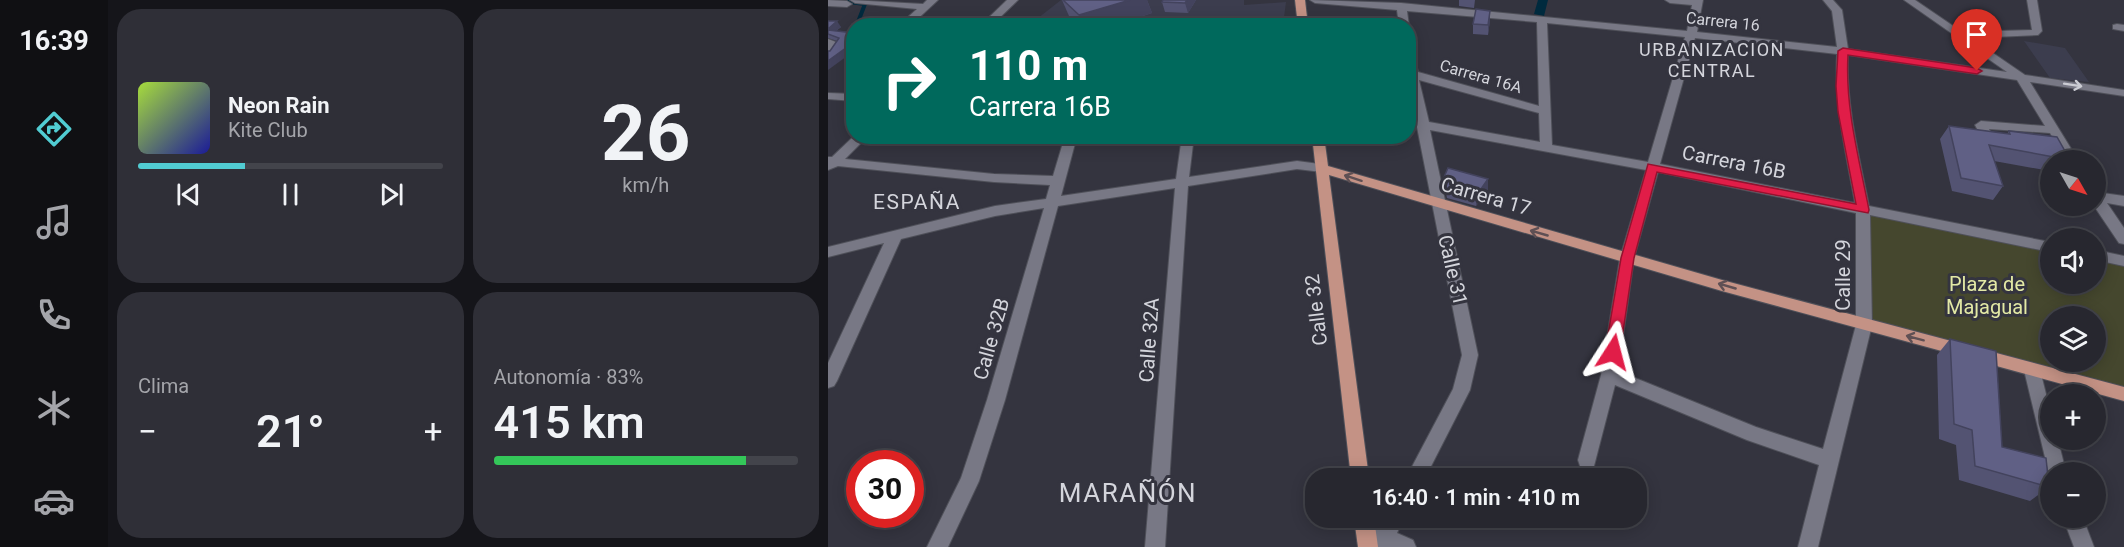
<!DOCTYPE html>
<html lang="es">
<head>
<meta charset="utf-8">
<style>
	body { margin:0; font-family:Roboto,sans-serif; background:#2f2f37; color:#f1f3f6; height:100vh; display:flex; flex-direction:column; font-size:22px; white-space:nowrap }
	* { box-sizing:border-box; margin:0 }
	p { font-size:20px; color:#a4a5aa }
	.icon { flex:none; width:33px; height:33px; fill:none; stroke:currentColor; stroke-width:2; stroke-linecap:round; stroke-linejoin:round }
	.map { position:relative; flex:1; overflow:hidden }
	.panel { display:flex; flex-direction:column; gap:9px; padding:9px; background:#15151a; width:720px }
	.panel>* { flex:none }
	.top-card { position:absolute; left:18px; top:18px; width:570px; height:126px; border-radius:24px; box-shadow:0 3px 15px #0003,0 0 0 2px #43444b; background:#00695c; color:#fff; overflow:hidden }
	.needle { width:39px; rotate:129deg }
	.controls { position:absolute; left:1212px; top:150px; display:grid; gap:12px }
	.controls a { display:grid; place-items:center; width:66px; height:66px; border-radius:50%; background:#27272f; box-shadow:0 3px 15px #0003,0 0 0 2px #43444b; font-size:30px }
	.speed { position:absolute; left:18px; top:450px; display:flex; gap:12px; font-size:30px; font-weight:700; text-align:center }
	.speed>* { display:grid; place-content:center; width:78px; height:78px; border-radius:50%; background:#27272f; box-shadow:0 3px 15px #0003,0 0 0 2px #43444b; line-height:1 }
	.speed .limit { border:9px solid #d22; background:#fff; color:#111 }
	.pin { position:absolute; display:grid; place-items:center; width:51px; height:51px; color:#fff; margin:-62px -26px; border-radius:50% 50% 50% 0; rotate:-45deg; box-shadow:0 0 6px #0007 }
	.pin .icon { rotate:45deg }
	.me { position:absolute; width:66px; margin:-33px; rotate:9deg; stroke-linejoin:round; filter:drop-shadow(0 0 4px #0008) }
	.turn { display:flex; align-items:center; gap:21px; height:126px; padding:0 24px; font-size:27px }
	.turn .icon { width:78px; height:78px; stroke-width:2.5 }
	.turn b { display:block; font-size:42px; line-height:51px }
	.big { font-size:45px; font-weight:600; line-height:1.1 }
	.panel .tile { flex:1; display:flex; flex-direction:column; justify-content:center; gap:9px; min-width:0; padding:0 21px; border-radius:24px; background:#2f2f37 }
	.panel .dial { align-items:center; gap:0 }
	.dial b { font-size:78px; line-height:1 }
	.song { display:flex; align-items:center; gap:18px }
	.cover { width:72px; height:72px; border-radius:9px; background:linear-gradient(135deg,hsl(80 70% 55%),hsl(240 70% 35%)) }
	.played { height:6px; border-radius:3px; background:linear-gradient(90deg,#51ccd2 35%,#43444b 35%) }
	.keys { display:flex; justify-content:space-around; direction:ltr }
	.heat { display:flex; justify-content:space-between; align-items:center; font-size:33px; direction:ltr }
	.charge { height:9px; border-radius:4px; background:linear-gradient(90deg,#34c759 83%,#43444b 0) }
	.panel .tiles { flex:1; display:grid; gap:9px; grid-template-columns:repeat(2,1fr) }
	.trip { position:absolute; left:477px; top:468px; width:342px; height:60px; border-radius:24px; background:#27272f; box-shadow:0 3px 15px #0003,0 0 0 2px #43444b; font-weight:600; line-height:60px; text-align:center }
	main { display:flex; flex:1; min-height:0 }
	.tab-bar { display:flex; flex-direction:column; width:108px; justify-content:space-around; align-items:center; background:#101013; color:#a4a5aa }
	.tab-bar .icon { width:42px; height:42px }
	.tab-bar .on { color:#51ccd2 }
	.tab-bar b { font-size:27px; color:#f1f3f6 }
	.map>svg:first-child { display:block }
</style>
</head>
<body>
<main>
<nav class="tab-bar">
<b>16:39</b>
<svg class="icon on" aria-label="directions" viewBox="0 0 24 24"><path d="M12 3l9 9-9 9-9-9zM9 14v-3h6M13 9l2 2-2 2"/></svg>
<svg class="icon" aria-label="music" viewBox="0 0 24 24"><path d="M9 18V5l10-2v13"/><circle cx="6" cy="18" r="3"/><circle cx="16" cy="16" r="3"/></svg>
<svg class="icon" aria-label="phone" viewBox="0 0 24 24"><path d="M5 4h4l2 5-3 2q2 4 5 5l2-3 5 2v4C11 20 4 13 5 4z"/></svg>
<svg class="icon" aria-label="climate" viewBox="0 0 24 24"><path d="M12 3v18M4 7l16 10M4 17L20 7"/></svg>
<svg class="icon" aria-label="car" viewBox="0 0 24 24"><path d="M5 17H2v-5l4-1 3-4h7l3 4 3 1v5h-3M9 17h6M6 11h13"/><circle cx="7" cy="17" r="2"/><circle cx="17" cy="17" r="2"/></svg>
</nav>
<section class="panel">
<div class="tiles">
<div class="tile">
<div class="song"><i class="cover"></i><div><b>Neon Rain</b><p>Kite Club</p></div></div>
<div class="played"></div>
<div class="keys"><svg class="icon" aria-label="previous" viewBox="0 0 24 24"><path d="M18 5L8 12l10 7zM5 5v14"/></svg><svg class="icon" aria-label="pause" viewBox="0 0 24 24"><path d="M8 5v14M16 5v14"/></svg><svg class="icon" aria-label="next" viewBox="0 0 24 24"><path d="M6 5l10 7-10 7zM19 5v14"/></svg></div>
</div>
<div class="tile dial"><b>26</b><p>km/h</p></div>
<div class="tile"><p>Clima</p>
<div class="heat"><a>−</a><b class="big">21°</b><a>+</a></div>
</div>
<div class="tile"><p>Autonomía · 83%</p><b class="big">415 km</b><div class="charge"></div></div>
</div>
</section>
<div class="map">
<svg width="1296" height="547" viewBox="0 0 1296 547">
	<rect width="100%" height="100%" fill="#34343f"/>
	<g fill="#3c3d4e">
		<path d="M233,0h183v5l42,-3 -3,23 -255,1z"/>
		<path d="M1196,41l41,7 24,34 -39,-4z"/>
	</g>
	<path fill="#45472e" fill-rule="evenodd" d="M1035,210l187,37v37h46v-29l28,6v133l-260,-69zM1222,316h46v46h-46z"/>
	<g fill="none" stroke-linecap="round" stroke-linejoin="round">
		<path stroke="#002a3e" stroke-width="4" d="M5,0l32,4 -7,18 4,4"/>
		<path fill="#002a3e" fill-rule="evenodd" d="M710,0h10l-4,16 -10,-2z"/>
		<g stroke="#4f5059" stroke-width="2">
			<g id="minor">
				<path d="M0,0l19,1 5,3 -5,3 -19,-1z"/>
				<path d="M22,0l73,4 4,-4h11l-28,26h-12l19,-17 -62,-6z"/>
				<path d="M179,0h11l-27,26h-11z"/>
				<path d="M482,0l91,3 286,28 5,-26 -22,-2 -5,-3h38l-6,32 140,15 -5,-36 -9,-11h10l9,10 6,39 159,23 -103,-72h11l47,32 70,-2 -5,-30h10l5,31 -4,4 -67,3 54,37 99,15v6l-94,-14 48,78h-12l-16,-27 -61,-4 4,8 -2,3h-8l-8,-15 6,-4 64,5 -28,-46 -169,-25c-2,52 11,100 21,151l181,36v10l-180,-37 2,110 -54,222h-20l21,-82 -72,-25 -132,-55 -21,81 -7,3 -7,-3 -2,-6 23,-85 19,-117 26,-88 -216,-40 48,225 -8,35 -45,88h-19l47,-89 9,-34 -45,-228 -9,-1v-8l8,2 -8,-39v-33l5,3 5,21 121,34 -2,-84 -130,-11 2,15 -1,1 -9,-1 -2,-16 -82,-7zM719,23l138,14 -37,125 -96,-17zM867,38l142,16c-3,51 9,99 18,149l-195,-39zM591,80l120,33 1,29 -111,-20zM830,172l198,41v112l-33,124 -67,-22 -138,-56 16,-113z"/>
				<path d="M364,17l9,2 -3,7h-10z"/>
				<path d="M1289,24l7,1v6l-11,-2v-4z"/>
				<path d="M0,39l13,5 -9,11 -4,1z"/>
				<path d="M0,93l26,1v7l-26,-2z"/>
				<path d="M26,136h14l-23,23 149,15 59,2 12,-40h12l-16,60 115,-17 6,-43h12l-5,41 108,-16 30,4 1,3 -6,4 -25,-3 -109,17 -23,361h-20l30,-359 -117,18 -53,194 -26,81 -31,66h-21l34,-69 26,-78 57,-192 -49,8 -94,23 -64,142 -3,5 -6,2v-25l56,-120 -56,14v-10l167,-41 51,-7 4,-14 -56,-3 -156,-16 -10,4v-13h4z"/>
				<path d="M1268,192l28,4v10l-17,-3 17,25v16l-5,-1 -25,-37z"/>
				<path d="M1268,250l28,6v10l-28,-6z"/>
				<path d="M1204,363l6,2 2,5 10,40v30h8l8,32h-16v6l-26,-108 2,-5z"/>
				<path d="M556,518h20l-7,15 16,7 3,7h-56l-3,-7 3,-7 18,-5z"/>
				<path d="M1235,518h20l11,29h-20z"/>
			</g>
		</g>
		<g stroke="#4f5059" stroke-width="2">
			<g id="major">
				<path d="M467,0h10l3,26h-10z"/>
				<path d="M484,136h12l4,30 394,114 402,107v14l-402,-110 -393,-116 40,303h-18z"/>
				<path d="M526,518h20l4,29h-20z"/>
			</g>
		</g>
		<use href="#minor" fill="#787885" fill-rule="evenodd"/>
		<use href="#major" fill="#c49285" fill-rule="evenodd"/>
	</g>
	<g fill="#535372">
		<path d="M234,0h85l5,13 -39,13h-34l-2,-2 1,2h-27l20,-7 -2,-3z"/>
		<path d="M335,0h33l-8,13 -23,-1 -3,-10z"/>
		<path d="M631,0h16l-1,8 -15,-2z"/>
		<path d="M662,11v9l-2,15 -15,-1v-10z"/>
		<path d="M0,21l13,6 -5,4 18,2 -24,18 7,-10 -9,-3z"/>
		<path d="M1121,126l58,8 2,-3 61,29h-20v11l-56,-10 9,25 -10,14 -41,-9 -12,-52z"/>
		<path d="M616,177l44,2v10l-12,17 -29,-8 -2,-10z"/>
		<path d="M1122,339l52,108 47,40 -19,14 -71,-21 -3,-35 -17,-6 -2,-84z"/>
	</g>
	<g fill="#43435d">
		<path d="M302,0h17l5,13 -39,13h-30l-4,-11z"/>
		<path d="M359,0h9l-8,13 -3,-10z"/>
		<path d="M662,11v9l-2,15v-10z"/>
		<path d="M246,18l4,8h-6z"/>
		<path d="M9,21l4,6 -10,8 -3,-3v-3z"/>
		<path d="M26,42v9l-26,19v-9z"/>
		<path d="M660,179v10l-12,17v-10z"/>
	</g>
	<g fill="#606085" stroke="#43435d" stroke-width="1.5">
		<path d="M235,0h67l-51,15z"/>
		<path d="M335,0h24l-2,3 -23,-1z"/>
		<path d="M648,9l14,2 -2,14 -15,-1z"/>
		<path d="M246,18l-2,8h-21l2,-5z"/>
		<path d="M0,21h9l-9,8z"/>
		<path d="M185,21l20,1 -4,4h-20z"/>
		<path d="M0,30l26,3v9l-26,19v-10h2l9,-13 -11,-4z"/>
		<path d="M1121,126l61,8 -1,-3 48,6 13,23 -81,-15 14,41 -42,-8z"/>
		<path d="M620,168l40,11 -12,17 -12,-3 -18,-5 -2,-11z"/>
		<path d="M1122,339l46,12 6,96 44,11 3,29 -74,-21 -3,-36 -18,-6z"/>
	</g>
	<defs><path id="oneway-shaft" d="M-6 0H5M1.5-3L5.5 0L1.5 3" fill="none" stroke-width="1.6" stroke-linecap="round" stroke-linejoin="round" transform="scale(1.5)"/></defs>
	<use stroke="#cbccd3" href="#oneway-shaft" transform="translate(1245 85) rotate(9)"/>
	<g stroke="#5f5054">
		<use href="#oneway-shaft" transform="translate(525 178) rotate(-162)"/>
		<use href="#oneway-shaft" transform="translate(711 233) rotate(-164)"/>
		<use href="#oneway-shaft" transform="translate(899 286) rotate(-164)"/>
		<use href="#oneway-shaft" transform="translate(1087 338) rotate(-165)"/>
	</g>
	<path fill="#e11d48" stroke="#92132f" stroke-width="1.5" d="M1015,48l134,20 5,3 -5,3 -129,-19c-3,53 11,103 21,155l-1,3 -211,-41 -23,86 -14,94 -7,6 -5,-2 -3,-4 16,-94 27,-94 208,40 -18,-92 -2,-26 2,-35z"/>
	<g text-anchor="middle" stroke-width="6" stroke-linejoin="round" paint-order="stroke">
		<g font-size="16" fill="#d4d5dc" stroke="#34343f">
			<text transform="translate(895 21) rotate(6)" y="6">Carrera 16</text>
			<text transform="translate(653 76) rotate(16)" y="6">Carrera 16A</text>
		</g>
		<g font-size="18" letter-spacing="1.5" fill="#d4d5dc" stroke="#34343f">
			<text x="884" y="56">URBANIZACION<tspan x="884" dy="21">CENTRAL</tspan></text>
		</g>
		<g font-size="20" fill="#d4d5dc" stroke="#34343f">
			<text transform="translate(906 162) rotate(11)" y="7">Carrera 16B</text>
			<text transform="translate(658 196) rotate(16)" y="7">Carrera 17</text>
			<text transform="translate(625 270) rotate(77)" y="7">Calle 31</text>
			<text transform="translate(1015 275) rotate(-90)" y="7">Calle 29</text>
			<text transform="translate(488 310) rotate(-97)" y="7">Calle 32</text>
			<text transform="translate(163 339) rotate(-74)" y="7">Calle 32B</text>
			<text transform="translate(321 340) rotate(-86)" y="7">Calle 32A</text>
		</g>
		<g font-size="20" fill="#e3e9a5" stroke="#34343f">
			<text x="1159" y="291">Plaza de<tspan x="1159" dy="23">Majagual</tspan></text>
		</g>
		<g font-size="21" letter-spacing="1.5" fill="#d4d5dc" stroke="#34343f">
			<text x="89" y="209">ESPAÑA</text>
		</g>
		<g font-size="26" letter-spacing="1.5" fill="#d4d5dc" stroke="#34343f">
			<text x="300" y="502">MARAÑÓN</text>
		</g>
	</g>
</svg>
<div class="controls">
<a><svg class="needle" viewBox="-14 -14 28 28"><path d="M0-13l5 13h-10z" fill="#e53935"/><path d="M0 13l5-13h-10z" fill="#a4a5aa"/></svg></a>
<a><svg class="icon" aria-label="sound" viewBox="0 0 24 24"><path d="M4 9h4l5-4v14l-5-4H4zM17 9q2 3 0 6"/></svg></a>
<a><svg class="icon" aria-label="layers" viewBox="0 0 24 24"><path d="M12 4l9 5-9 5-9-5zM3 14l9 5 9-5"/></svg></a>
<a>+</a>
<a>−</a>
</div>
<div class="speed"><div class="limit">30</div></div>
<div class="pin" style="left:1149px;top:71px;background:#d93025"><svg class="icon" aria-label="arrive" viewBox="0 0 24 24"><path d="M6 21V4h12l-3 4 3 4H6"/></svg></div>
<svg class="me" style="left:785px;top:352px" viewBox="-20 -20 40 40"><path d="M0-17L14 15 0 8-14 15z" fill="#e11d48" stroke="#fff" stroke-width="4"/></svg>
<div class="trip">16:40 · 1 min · 410 m</div>
<div class="top-card">
<div class="turn"><svg class="icon" aria-label="right" viewBox="0 0 24 24"><path d="M7 20v-9h11M14 6l5 5-5 5"/></svg><div><b>110 m</b>Carrera 16B</div></div>
</div>
</div>
</main>
</body>
</html>
